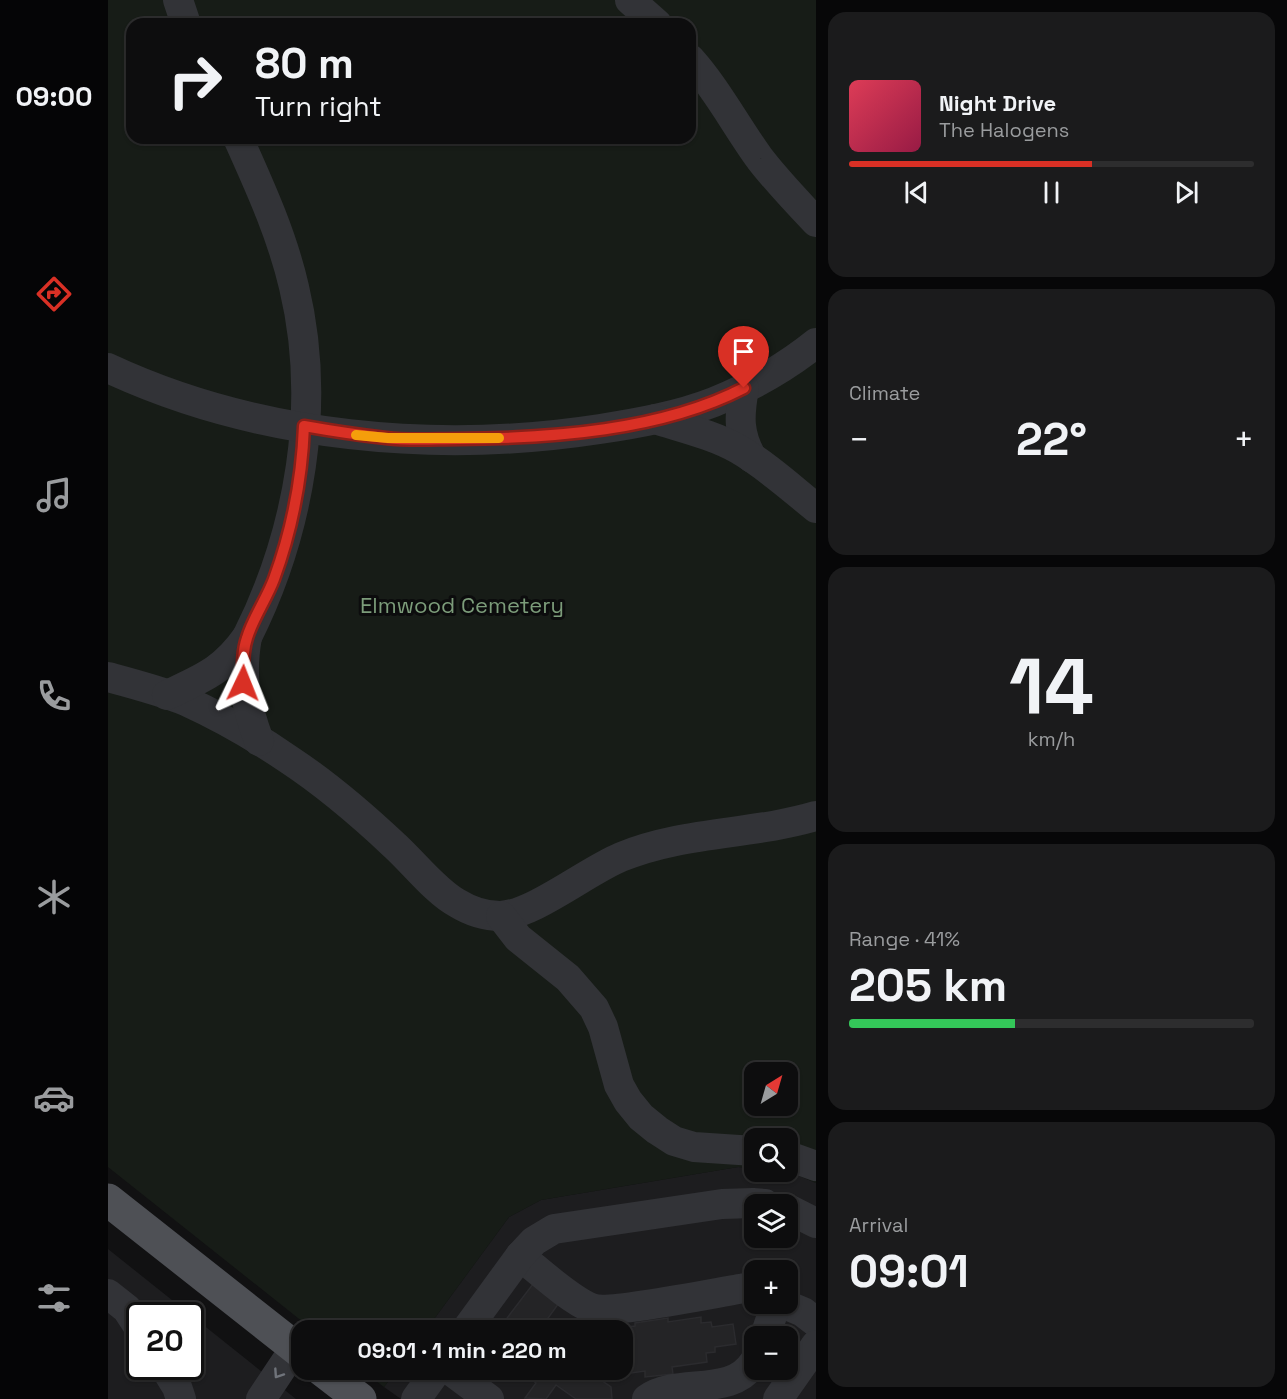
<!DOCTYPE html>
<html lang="en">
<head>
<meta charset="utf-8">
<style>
	body { margin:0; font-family:"Space Grotesk",sans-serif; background:#1b1b1c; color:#f1f3f6; height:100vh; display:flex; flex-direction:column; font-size:22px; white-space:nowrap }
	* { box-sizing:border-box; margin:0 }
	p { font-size:20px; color:#9a9c9e }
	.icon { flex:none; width:33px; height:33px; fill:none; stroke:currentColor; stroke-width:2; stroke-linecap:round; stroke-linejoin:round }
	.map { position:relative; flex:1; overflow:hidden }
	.side { display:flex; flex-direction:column; gap:12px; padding:12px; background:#070708; width:471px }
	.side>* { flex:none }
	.hud { position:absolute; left:18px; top:18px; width:570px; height:126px; border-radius:18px; box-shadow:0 2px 4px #0004,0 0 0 2px #2d2d2e; background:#0d0d0e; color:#f1f3f6; overflow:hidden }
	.needle { width:39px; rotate:37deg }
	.tools { position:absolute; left:636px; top:1062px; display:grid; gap:12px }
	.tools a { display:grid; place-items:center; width:54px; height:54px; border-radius:12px; background:#0d0d0e; box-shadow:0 2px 4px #0004,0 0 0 2px #2d2d2e; font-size:30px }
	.speed { position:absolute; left:18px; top:1302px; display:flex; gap:12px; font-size:30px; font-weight:700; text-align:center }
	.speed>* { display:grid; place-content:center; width:78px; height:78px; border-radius:50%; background:#0d0d0e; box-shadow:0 2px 4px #0004,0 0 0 2px #2d2d2e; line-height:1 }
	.speed .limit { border:3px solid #111; border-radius:9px; background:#fff; color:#111 }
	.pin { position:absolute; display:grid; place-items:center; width:51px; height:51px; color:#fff; margin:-62px -26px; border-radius:50% 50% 50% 0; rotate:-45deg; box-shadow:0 0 6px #0007 }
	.pin .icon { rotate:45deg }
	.me { position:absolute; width:66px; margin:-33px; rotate:2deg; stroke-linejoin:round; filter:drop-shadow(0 0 4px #0008) }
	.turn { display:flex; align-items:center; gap:21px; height:126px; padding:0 30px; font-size:27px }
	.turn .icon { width:78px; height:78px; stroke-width:2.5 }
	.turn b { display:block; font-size:42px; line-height:51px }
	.big { font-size:45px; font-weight:700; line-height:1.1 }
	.side .card { flex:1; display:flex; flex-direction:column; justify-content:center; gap:9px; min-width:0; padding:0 21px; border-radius:18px; background:#1b1b1c }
	.side .dial { align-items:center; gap:0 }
	.dial b { font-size:78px; line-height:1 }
	.song { display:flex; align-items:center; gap:18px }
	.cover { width:72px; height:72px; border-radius:9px; background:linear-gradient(135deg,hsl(350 70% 55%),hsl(340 70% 35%)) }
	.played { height:6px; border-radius:3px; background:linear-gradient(90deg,#d93025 60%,#2d2d2e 60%) }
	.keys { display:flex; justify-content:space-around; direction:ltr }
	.heat { display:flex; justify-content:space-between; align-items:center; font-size:33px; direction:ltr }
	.charge { height:9px; border-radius:4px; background:linear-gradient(90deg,#34c759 41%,#2d2d2e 0) }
	.trip { position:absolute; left:183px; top:1320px; width:342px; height:60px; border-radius:18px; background:#0d0d0e; box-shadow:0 2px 4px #0004,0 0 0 2px #2d2d2e; font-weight:700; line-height:60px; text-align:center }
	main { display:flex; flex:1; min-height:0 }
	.tab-bar { display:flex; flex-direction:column; width:108px; justify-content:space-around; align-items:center; background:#050506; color:#9a9c9e }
	.tab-bar .icon { width:42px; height:42px }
	.tab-bar .on { color:#d93025 }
	.tab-bar b { font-size:27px; color:#f1f3f6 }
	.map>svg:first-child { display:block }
</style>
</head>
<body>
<main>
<nav class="tab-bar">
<b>09:00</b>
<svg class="icon on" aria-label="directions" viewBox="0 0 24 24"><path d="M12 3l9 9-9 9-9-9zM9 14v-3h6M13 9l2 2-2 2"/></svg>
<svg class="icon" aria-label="music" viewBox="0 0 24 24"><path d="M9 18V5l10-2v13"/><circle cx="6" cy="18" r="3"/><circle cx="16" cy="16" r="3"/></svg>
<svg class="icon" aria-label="phone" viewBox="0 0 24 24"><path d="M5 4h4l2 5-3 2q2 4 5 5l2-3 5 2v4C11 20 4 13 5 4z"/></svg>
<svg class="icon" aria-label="climate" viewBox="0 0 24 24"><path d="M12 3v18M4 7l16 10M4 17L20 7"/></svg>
<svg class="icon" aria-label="car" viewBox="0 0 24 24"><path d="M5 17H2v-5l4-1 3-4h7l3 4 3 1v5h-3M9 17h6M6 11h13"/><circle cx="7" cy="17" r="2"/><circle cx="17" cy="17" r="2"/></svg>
<svg class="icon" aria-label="filters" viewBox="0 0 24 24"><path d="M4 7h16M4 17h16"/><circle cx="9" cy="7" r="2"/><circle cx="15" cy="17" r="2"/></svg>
</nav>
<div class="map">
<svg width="708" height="1399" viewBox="0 0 708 1399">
	<rect width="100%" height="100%" fill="#111112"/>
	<g fill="#1d1d1f" fill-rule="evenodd">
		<path d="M630,1167l16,1v4l34,-1 28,12v216h-415l-17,-12 13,-17h225v-40h-196l83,-113 32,-17zM646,1204h34v34h-34zM646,1270h34v34h-34zM646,1336h34v34h-34z"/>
		<path d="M0,1249l188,150h-188zM32,1316h50v50h-50z"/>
	</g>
	<g fill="#171c17" fill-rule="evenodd">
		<path d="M0,0h708v1183l-28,-12v-33h-34v30l-16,-1 -197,33 -32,17 -83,113h-113l-205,-163zM24,24h558v114h-558zM646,1072h34v34h-34z"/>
		<path d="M254,1370h35l-13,17z"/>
	</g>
	<g fill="#242426" stroke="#2b2b2e" stroke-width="1.5">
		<path d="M425,1284l26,19 -11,15 16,11 3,-4 7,5h-76z"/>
		<path d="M593,1317v6l10,-1 1,5 21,-3 3,20 -21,3v5l-9,1 1,9 -35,5 1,7 -28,3v-6l-36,5 -5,6 7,5 1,12h-36l-20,-14 -10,14 -21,-1 11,-15 -12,-9 1,-2 -3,-2h100v-40h-19l32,-4v-3l33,-5v4z"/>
	</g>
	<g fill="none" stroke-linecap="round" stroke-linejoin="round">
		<g stroke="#323337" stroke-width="30">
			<path d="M70,0l8,24"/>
			<path d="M522,0l27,24"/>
			<path d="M582,59c27,30 46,67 70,100 17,22 36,42 56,63"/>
			<path d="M130,138c22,49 44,97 56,149 28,117 6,244 -47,350"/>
			<path d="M0,368c150,70 330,86 492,61 39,-6 78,-13 114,-27 37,-15 71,-34 102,-59"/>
			<path d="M636,388c-5,28 -6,45 8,70"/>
			<path d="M547,419c28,9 58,16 83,30 28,16 53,39 78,59"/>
			<path d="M0,677c26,7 53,14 78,24 35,16 70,36 102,58 38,25 73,55 106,86 18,16 42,47 63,58 13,8 28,13 43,13 33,-1 87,-45 121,-59 63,-26 131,-22 195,-41"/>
			<path d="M59,695c36,-17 56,-24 80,-58 -7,40 -2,66 12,104"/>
			<path d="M393,916l17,22 50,40 26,30 9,19 16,58 9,16 13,16 16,13 17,11 20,6 60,4"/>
			<path d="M680,1156l28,10"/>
			<path d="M680,1209l28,14"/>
			<path d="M412,1256c19,15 49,43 71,52 17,7 128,-16 154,-20l9,3"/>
			<path d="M0,1294l19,15 13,20"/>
			<path d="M676,1304l19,8 13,10"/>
			<path d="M358,1330l54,-74 14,-15 20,-12 168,-25 31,-1 12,1"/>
			<path d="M657,1336l11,-32"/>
			<path d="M56,1366l13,21 4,12"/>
			<path d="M342,1370l39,29"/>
			<path d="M153,1399l34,-51"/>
			<path d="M308,1399l21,-29"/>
			<path d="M539,1399c31,-22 85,-1 107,-37"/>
			<path d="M670,1399l38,-54"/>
		</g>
		<g stroke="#4e5055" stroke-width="33">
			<path d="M0,1200l194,153"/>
			<path d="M214,1370l38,29"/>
		</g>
	</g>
	<defs><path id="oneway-chevron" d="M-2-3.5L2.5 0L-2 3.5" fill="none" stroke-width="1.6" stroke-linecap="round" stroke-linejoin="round" transform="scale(1.5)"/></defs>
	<use stroke="#70747b" href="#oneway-chevron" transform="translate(170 1374) rotate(124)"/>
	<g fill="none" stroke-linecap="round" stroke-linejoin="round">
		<g stroke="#8d1f18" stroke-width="15">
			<path id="route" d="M135,683c0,-15 -1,-31 4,-45 5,-18 20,-40 27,-59 18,-49 28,-101 30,-153 28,5 55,9 82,12 24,3 49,1 73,1 92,-1 202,-8 285,-51"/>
		</g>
		<use href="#route" stroke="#d93025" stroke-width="10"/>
		<path stroke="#f59e0b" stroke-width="10" d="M248,435l32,3h111"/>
	</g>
	<g text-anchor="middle" stroke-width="6" stroke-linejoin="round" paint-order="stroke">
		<g font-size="22" fill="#7c9c7a" stroke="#0c0c0d">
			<text x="354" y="613">Elmwood Cemetery</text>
		</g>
	</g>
</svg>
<div class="tools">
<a><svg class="needle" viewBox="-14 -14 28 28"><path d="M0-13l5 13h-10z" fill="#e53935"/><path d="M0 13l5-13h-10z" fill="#9a9c9e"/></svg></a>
<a><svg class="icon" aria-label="search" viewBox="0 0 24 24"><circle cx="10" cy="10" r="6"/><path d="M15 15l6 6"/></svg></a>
<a><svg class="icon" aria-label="layers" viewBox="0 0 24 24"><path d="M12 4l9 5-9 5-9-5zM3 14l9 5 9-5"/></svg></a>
<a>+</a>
<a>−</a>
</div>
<div class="speed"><div class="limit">20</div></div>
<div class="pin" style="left:636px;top:388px;background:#d93025"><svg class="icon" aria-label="arrive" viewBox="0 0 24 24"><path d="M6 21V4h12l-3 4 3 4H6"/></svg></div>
<svg class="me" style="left:135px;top:683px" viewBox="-20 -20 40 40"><path d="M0-17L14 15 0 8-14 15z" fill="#d93025" stroke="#fff" stroke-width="4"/></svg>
<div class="trip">09:01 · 1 min · 220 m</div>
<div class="hud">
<div class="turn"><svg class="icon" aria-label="right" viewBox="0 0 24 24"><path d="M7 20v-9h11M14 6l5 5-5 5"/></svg><div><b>80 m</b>Turn right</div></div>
</div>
</div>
<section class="side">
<div class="card">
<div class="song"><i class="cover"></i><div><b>Night Drive</b><p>The Halogens</p></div></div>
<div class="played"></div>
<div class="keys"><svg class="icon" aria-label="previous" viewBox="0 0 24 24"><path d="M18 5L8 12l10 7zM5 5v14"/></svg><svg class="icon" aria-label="pause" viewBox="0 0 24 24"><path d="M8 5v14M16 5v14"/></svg><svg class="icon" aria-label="next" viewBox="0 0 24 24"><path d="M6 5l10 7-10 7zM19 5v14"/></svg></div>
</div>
<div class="card"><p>Climate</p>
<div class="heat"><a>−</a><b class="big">22°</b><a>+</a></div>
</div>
<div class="card dial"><b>14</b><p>km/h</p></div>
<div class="card"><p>Range · 41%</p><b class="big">205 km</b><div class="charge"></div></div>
<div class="card"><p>Arrival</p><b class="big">09:01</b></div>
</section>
</main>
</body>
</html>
